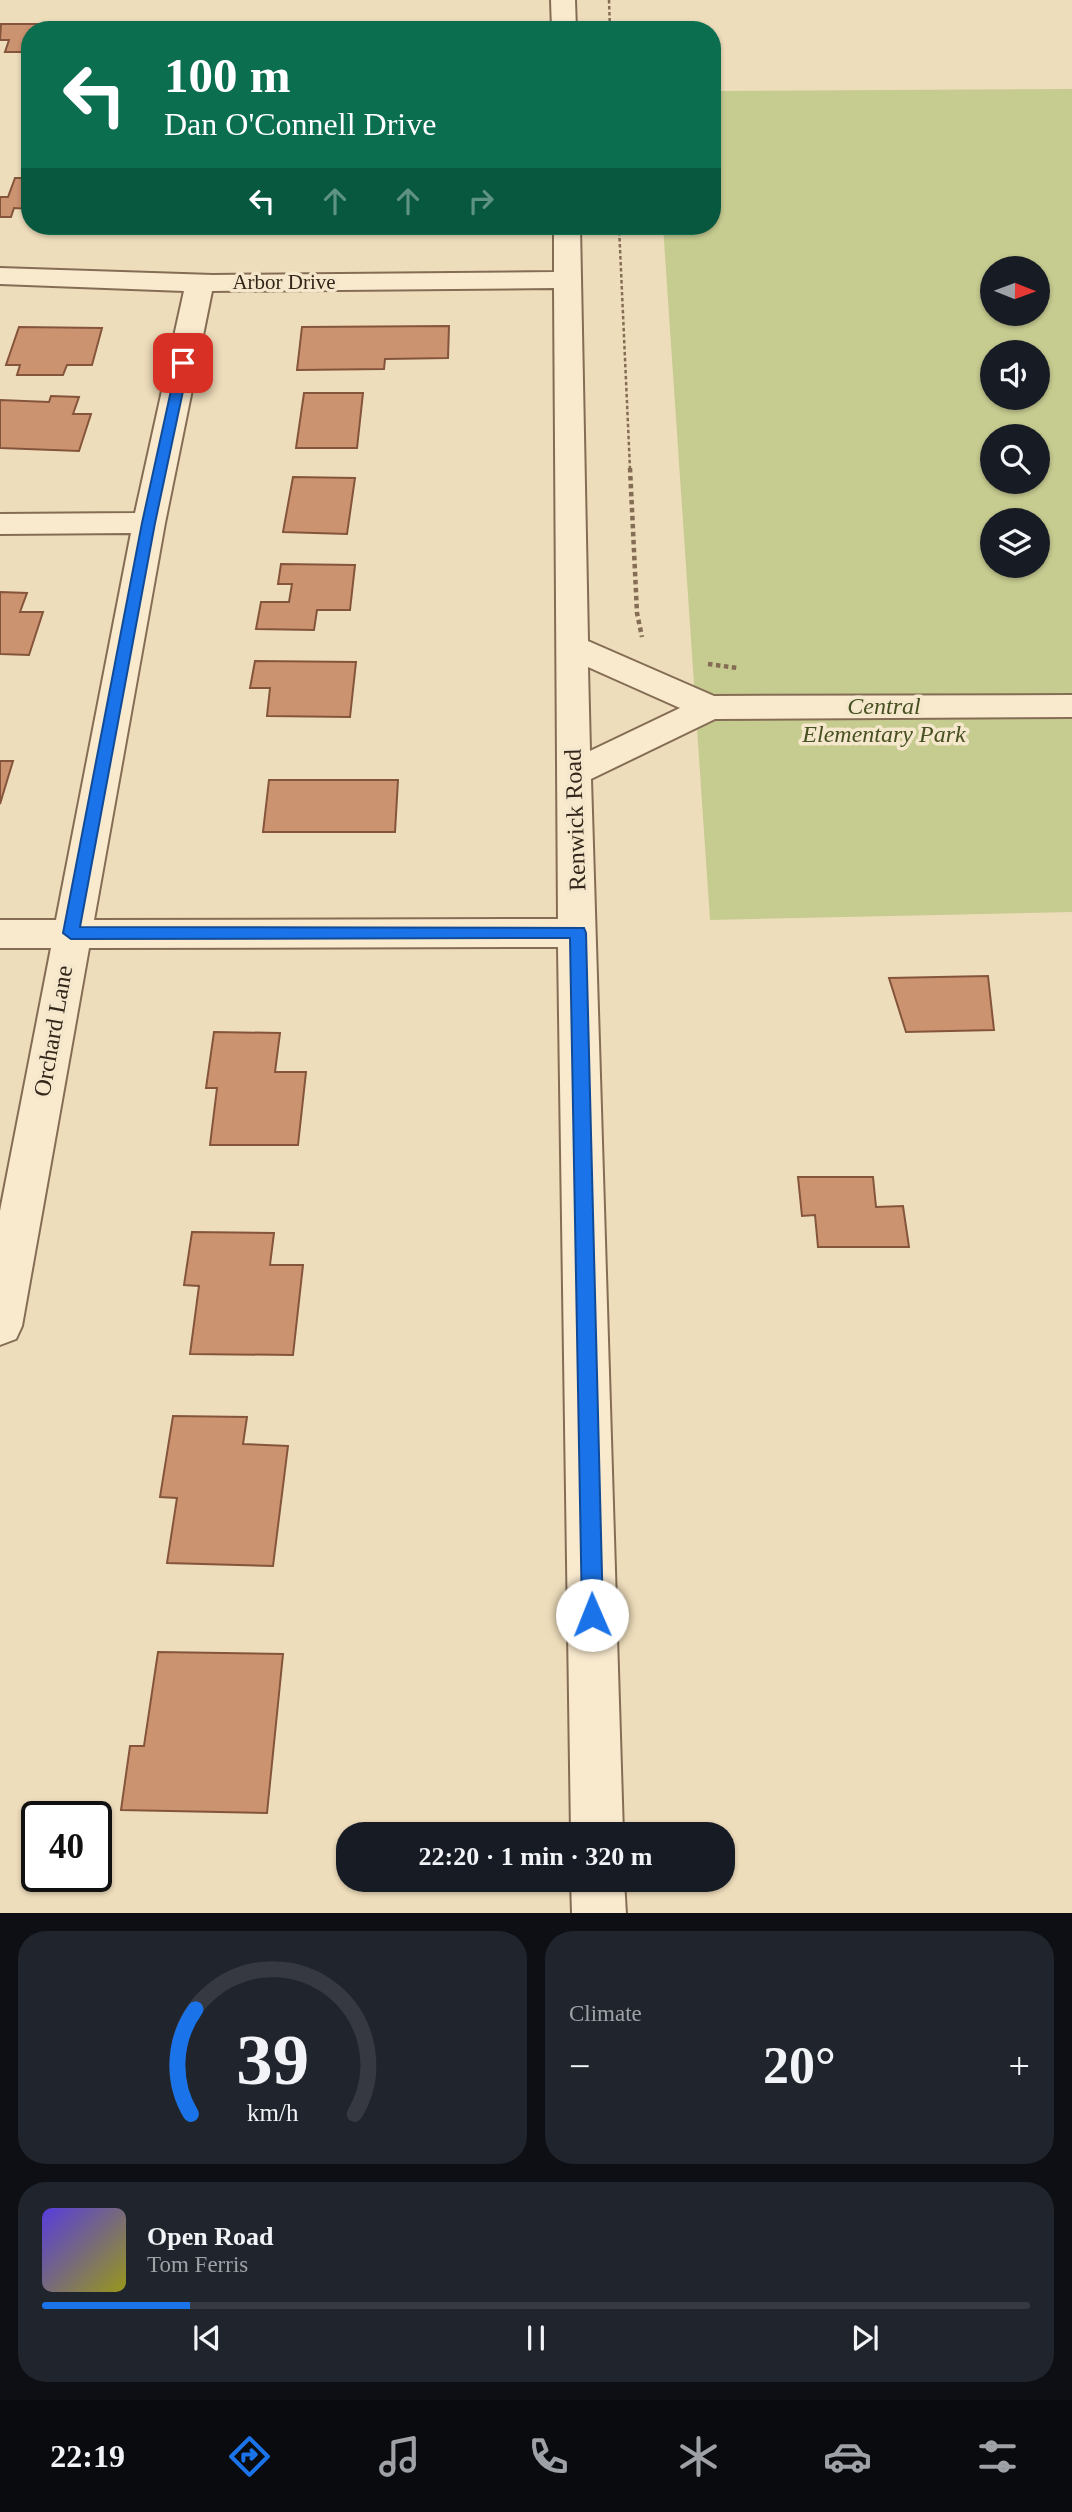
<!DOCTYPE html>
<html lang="en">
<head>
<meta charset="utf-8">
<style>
	body { margin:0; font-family:"Times New Roman",serif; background:#20242c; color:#f1f3f6; height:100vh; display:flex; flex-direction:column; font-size:26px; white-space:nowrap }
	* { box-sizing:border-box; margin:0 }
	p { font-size:23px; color:#9ea1a6 }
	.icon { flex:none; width:38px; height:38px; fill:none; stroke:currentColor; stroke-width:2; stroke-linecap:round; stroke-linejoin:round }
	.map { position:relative; height:1913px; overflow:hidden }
	.drawer { display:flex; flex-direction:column; gap:18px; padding:18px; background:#0d0f14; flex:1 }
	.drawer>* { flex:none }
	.guide { position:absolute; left:21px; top:21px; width:700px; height:214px; border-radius:28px; box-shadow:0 2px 5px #0004; background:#0b6e4f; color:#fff; overflow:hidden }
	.needle { width:46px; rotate:91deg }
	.controls { position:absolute; left:980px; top:256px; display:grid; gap:14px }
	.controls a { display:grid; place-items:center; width:70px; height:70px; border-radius:50%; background:#171b24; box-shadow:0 2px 5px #0004; font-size:35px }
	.speed { position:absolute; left:21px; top:1801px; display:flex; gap:14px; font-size:35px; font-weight:700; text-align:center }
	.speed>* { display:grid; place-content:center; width:91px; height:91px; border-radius:50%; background:#171b24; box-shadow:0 2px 5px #0004; line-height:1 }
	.speed .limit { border:4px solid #111; border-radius:10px; background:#fff; color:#111 }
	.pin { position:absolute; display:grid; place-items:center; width:60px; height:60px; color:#fff; margin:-30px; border-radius:14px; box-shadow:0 4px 10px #0006 }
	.me { position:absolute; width:77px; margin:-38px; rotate:359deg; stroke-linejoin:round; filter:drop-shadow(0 0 5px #0008) }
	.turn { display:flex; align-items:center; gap:24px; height:147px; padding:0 28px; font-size:32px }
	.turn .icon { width:91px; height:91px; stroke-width:2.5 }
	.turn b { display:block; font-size:49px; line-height:60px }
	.lanes { display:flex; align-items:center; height:66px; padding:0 28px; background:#0003; justify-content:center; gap:35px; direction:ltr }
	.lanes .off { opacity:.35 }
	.big { font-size:52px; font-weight:800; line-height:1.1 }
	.drawer .card { flex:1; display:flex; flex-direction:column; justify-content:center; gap:10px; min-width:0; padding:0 24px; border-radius:28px; background:#20242c }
	.drawer .dial { align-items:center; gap:0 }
	.dial svg { height:182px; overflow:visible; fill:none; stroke:#363941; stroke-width:7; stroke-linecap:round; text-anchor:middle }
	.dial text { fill:#f1f3f6; stroke:none }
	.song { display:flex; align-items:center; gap:21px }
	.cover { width:84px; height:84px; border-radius:10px; background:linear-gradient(135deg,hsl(250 70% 55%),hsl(60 70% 35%)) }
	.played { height:7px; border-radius:4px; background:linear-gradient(90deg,#1a73e8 15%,#363941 15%) }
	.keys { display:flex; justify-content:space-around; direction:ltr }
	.heat { display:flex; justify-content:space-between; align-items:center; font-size:38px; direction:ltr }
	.drawer .tiles { flex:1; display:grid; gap:18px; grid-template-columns:1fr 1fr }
	.card:last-child { grid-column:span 2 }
	.trip { position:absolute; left:336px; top:1822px; width:399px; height:70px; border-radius:28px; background:#171b24; box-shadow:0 2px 5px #0004; font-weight:800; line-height:70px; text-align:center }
	.menu { display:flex; height:112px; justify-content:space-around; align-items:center; background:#090b0e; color:#9ea1a6 }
	.menu .icon { width:49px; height:49px }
	.menu .on { color:#1a73e8 }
	.menu b { font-size:32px; color:#f1f3f6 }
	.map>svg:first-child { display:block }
</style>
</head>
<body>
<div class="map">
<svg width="1072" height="1914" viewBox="0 0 1072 1914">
	<rect width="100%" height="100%" fill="#edb"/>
	<path fill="#c6cb90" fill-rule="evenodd" d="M1072,89v823l-362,8 -47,-694h49v-135zM992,268h46v45h-46zM992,352h46v45h-46zM992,436h46v45h-46zM992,520h46v45h-46z"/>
	<g fill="#cc9371" stroke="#84553b" stroke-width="2">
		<path d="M1,24h52l-1,4 51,1 -73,1v22h-25l4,-12h-9z"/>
		<path d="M142,27l75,2 -76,1z"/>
		<path d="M15,178h15v31l-16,-1 -3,9h-11v-20h8z"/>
		<path d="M449,326l-1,32 -63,1 -1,10 -87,1 5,-43z"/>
		<path d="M19,327l83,1 -10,37h-25l-4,10h-46l3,-10h-14z"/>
		<path d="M304,393h59l-6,55h-61z"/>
		<path d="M51,396l28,1 -6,17h18l-12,37 -79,-3v-48l49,2z"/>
		<path d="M293,477l62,1 -8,56 -64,-2z"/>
		<path d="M281,564l74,1 -5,45h-33l-3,20 -58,-1 5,-27h28l3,-18h-14z"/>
		<path d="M0,592l27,1 -7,19h23l-14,43 -29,-1z"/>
		<path d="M255,661l101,1 -6,55 -83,-1 3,-28h-20z"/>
		<path d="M0,761h13l-13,43z"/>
		<path d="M269,780h129l-3,52h-132z"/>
		<path d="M988,976l6,54 -88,2 -17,-54z"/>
		<path d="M214,1032l66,1 -5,39h31l-8,73h-88l7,-57h-11z"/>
		<path d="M798,1177h75l3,30 27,-1 6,41h-91l-3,-32 -13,1z"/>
		<path d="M192,1232l82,1 -4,32h33l-10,90 -103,-1 9,-68 -15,-1z"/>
		<path d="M173,1416l74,1 -4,27 45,2 -15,120 -106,-3 10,-65 -17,-1z"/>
		<path d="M158,1652l125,2 -16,159 -146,-3 9,-64h14z"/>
	</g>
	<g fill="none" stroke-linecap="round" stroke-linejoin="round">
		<g stroke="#856d55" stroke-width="4">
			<g id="minor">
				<path d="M551,0h24l1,30h-24z"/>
				<path d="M554,226h26l8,415 126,55 358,-1v22l-357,2 -124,60 32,1055h-52l-13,-887 -469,1 -67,378 -6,13 -16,6v-134l51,-263h-51v-28h56l75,-387 -131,1v-20l135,-1 49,-222 -184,-7v-16l213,7 341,-3zM554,288l4,631 -464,1 71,-397 47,-232zM588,667l92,41 -90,43z"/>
				<path d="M571,1880h53l2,34h-54z"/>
			</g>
		</g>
		<g stroke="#856d55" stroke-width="2.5" stroke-dasharray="3.5 2.5" stroke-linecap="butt">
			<path d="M609,0l1,30"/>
			<path d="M619,226l11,243"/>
		</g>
		<g stroke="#856d55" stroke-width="4.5" stroke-dasharray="4.5 3.5" stroke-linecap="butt">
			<path d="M630,468l7,145 5,24"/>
			<path d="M708,664l30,4"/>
		</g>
		<use href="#minor" fill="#f9eace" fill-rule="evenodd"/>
	</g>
	<path fill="#1a73e8" stroke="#114b97" stroke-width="2" d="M183,359l6,4 -34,160 -75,404 504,1 2,5 17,682 -3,7 -8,3 -7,-3 -3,-7 -12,-677 -499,1 -8,-6 79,-410 35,-160z"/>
	<g text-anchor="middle" stroke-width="7" stroke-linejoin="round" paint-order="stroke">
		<g font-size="21" fill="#33261a" stroke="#f5e7cb">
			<text x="284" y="289">Arbor Drive</text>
		</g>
		<g font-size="24" font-style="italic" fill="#465021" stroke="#f5e7cb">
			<text x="884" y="714">Central<tspan x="884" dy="28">Elementary Park</tspan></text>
		</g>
		<g font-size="24" fill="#33261a" stroke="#f5e7cb">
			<text transform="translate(575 820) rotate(-92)" y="8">Renwick Road</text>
			<text transform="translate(53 1031) rotate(-80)" y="8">Orchard Lane</text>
		</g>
	</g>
</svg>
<div class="controls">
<a><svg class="needle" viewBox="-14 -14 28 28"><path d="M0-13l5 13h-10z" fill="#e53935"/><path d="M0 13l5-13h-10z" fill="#9ea1a6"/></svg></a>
<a><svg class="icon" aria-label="sound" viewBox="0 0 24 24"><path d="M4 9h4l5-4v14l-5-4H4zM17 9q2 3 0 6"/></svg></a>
<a><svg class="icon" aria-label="search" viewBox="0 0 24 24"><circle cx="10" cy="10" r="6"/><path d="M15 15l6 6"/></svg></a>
<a><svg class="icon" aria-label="layers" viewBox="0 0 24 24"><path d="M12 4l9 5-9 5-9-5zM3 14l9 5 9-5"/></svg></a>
</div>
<div class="speed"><div class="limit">40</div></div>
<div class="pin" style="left:183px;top:363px;background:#d93025"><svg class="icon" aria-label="arrive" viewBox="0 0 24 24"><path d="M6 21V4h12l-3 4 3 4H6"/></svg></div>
<svg class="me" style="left:592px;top:1615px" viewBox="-20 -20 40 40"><circle r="19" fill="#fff"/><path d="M0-13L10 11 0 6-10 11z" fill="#1a73e8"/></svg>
<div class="trip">22:20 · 1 min · 320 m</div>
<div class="guide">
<div class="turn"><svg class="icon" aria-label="left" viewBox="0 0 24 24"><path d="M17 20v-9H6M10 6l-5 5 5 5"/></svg><div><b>100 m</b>Dan O'Connell Drive</div></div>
<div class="lanes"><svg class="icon" aria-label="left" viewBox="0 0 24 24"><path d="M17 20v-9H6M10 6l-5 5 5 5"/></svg><svg class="icon off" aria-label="ahead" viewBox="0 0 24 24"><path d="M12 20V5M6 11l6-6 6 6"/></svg><svg class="icon off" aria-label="ahead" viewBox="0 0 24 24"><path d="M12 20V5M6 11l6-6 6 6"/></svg><svg class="icon off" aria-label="right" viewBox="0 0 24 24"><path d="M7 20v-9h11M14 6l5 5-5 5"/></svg></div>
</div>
</div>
<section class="drawer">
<div class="tiles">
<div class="card dial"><svg viewBox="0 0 100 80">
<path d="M14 69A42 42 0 1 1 86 69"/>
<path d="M14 69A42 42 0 0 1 16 23" stroke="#1a73e8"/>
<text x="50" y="56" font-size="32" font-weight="700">39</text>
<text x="50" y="72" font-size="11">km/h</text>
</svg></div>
<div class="card"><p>Climate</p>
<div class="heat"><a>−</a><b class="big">20°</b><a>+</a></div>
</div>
<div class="card">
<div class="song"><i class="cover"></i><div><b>Open Road</b><p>Tom Ferris</p></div></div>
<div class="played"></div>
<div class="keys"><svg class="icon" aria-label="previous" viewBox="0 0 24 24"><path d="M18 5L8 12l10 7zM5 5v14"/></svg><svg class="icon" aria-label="pause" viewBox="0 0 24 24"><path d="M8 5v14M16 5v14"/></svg><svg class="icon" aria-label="next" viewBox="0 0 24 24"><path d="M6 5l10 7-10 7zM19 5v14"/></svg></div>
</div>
</div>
</section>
<nav class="menu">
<b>22:19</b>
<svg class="icon on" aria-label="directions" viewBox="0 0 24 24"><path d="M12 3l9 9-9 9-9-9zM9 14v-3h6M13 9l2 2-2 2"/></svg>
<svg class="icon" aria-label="music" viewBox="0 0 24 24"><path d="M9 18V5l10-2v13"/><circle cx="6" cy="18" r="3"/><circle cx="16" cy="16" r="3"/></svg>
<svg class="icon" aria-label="phone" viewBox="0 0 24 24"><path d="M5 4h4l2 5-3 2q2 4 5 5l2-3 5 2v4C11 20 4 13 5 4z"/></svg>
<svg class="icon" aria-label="climate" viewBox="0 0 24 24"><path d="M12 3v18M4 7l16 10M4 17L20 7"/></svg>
<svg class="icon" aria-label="car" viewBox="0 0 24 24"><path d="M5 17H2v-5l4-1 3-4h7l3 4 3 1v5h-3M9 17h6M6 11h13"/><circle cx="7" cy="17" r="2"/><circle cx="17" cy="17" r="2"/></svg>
<svg class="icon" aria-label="filters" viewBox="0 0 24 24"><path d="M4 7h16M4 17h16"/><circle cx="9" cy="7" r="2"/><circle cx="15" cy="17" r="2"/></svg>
</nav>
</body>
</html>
